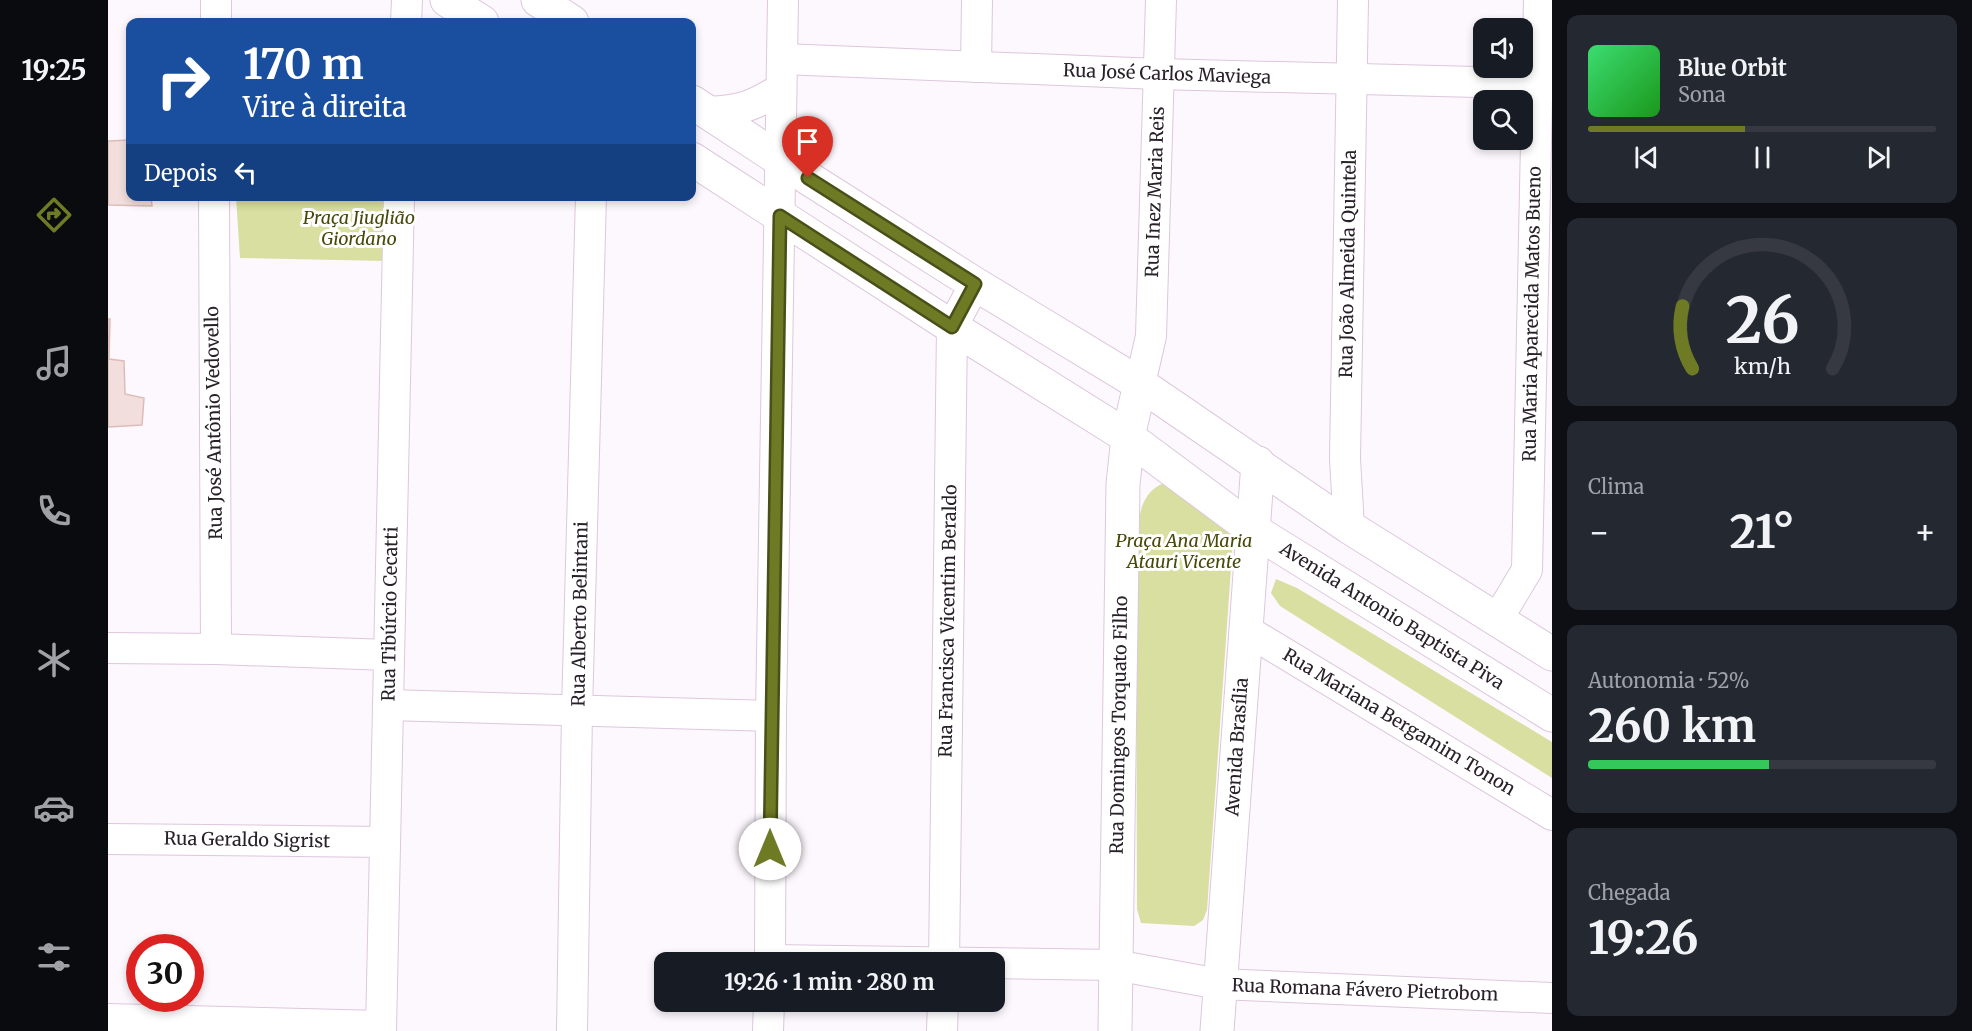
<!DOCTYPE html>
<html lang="pt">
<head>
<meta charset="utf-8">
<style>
	body { margin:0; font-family:Merriweather,serif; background:#242831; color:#f1f3f6; height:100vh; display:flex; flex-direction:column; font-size:22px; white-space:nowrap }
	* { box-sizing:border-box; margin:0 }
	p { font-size:20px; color:#9ea1a6 }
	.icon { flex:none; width:33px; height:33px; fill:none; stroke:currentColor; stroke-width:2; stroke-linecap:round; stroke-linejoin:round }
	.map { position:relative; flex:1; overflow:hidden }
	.panel { display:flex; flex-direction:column; gap:15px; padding:15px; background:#0d0f14; width:420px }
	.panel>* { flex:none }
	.banner { position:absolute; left:18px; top:18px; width:570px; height:183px; border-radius:12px; box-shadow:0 3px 9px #0003; background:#1a4fa0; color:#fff; overflow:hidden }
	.controls { position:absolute; left:1365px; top:18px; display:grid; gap:12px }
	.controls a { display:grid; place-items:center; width:60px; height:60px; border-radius:12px; background:#171b24; box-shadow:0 3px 9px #0003; font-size:30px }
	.speed { position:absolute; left:18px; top:934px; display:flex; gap:12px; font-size:30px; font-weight:700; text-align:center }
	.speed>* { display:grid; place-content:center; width:78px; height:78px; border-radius:50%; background:#171b24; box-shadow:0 3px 9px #0003; line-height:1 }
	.speed .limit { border:9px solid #d22; background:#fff; color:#111 }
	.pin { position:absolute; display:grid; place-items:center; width:51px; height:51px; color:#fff; margin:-62px -26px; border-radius:50% 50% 50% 0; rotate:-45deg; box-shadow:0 0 6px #0007 }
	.pin .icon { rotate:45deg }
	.me { position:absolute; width:66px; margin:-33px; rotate:0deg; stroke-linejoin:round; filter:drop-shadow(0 0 4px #0008) }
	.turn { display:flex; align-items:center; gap:21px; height:126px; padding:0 18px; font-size:27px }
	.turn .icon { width:78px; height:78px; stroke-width:2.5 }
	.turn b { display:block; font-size:42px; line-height:51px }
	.then { display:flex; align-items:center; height:57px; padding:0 18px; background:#0003; gap:12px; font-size:22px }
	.big { font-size:45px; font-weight:700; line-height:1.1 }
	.panel .tile { flex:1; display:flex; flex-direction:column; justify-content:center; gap:9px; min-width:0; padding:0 21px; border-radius:12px; background:#242831 }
	.panel .dial { align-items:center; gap:0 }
	.dial svg { height:156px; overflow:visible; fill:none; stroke:#363941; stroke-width:7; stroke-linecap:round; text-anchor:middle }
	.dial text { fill:#f1f3f6; stroke:none }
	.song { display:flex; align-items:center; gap:18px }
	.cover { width:72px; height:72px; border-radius:9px; background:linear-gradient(135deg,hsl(140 70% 55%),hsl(120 70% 35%)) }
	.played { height:6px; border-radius:3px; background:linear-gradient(90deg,#6f7a25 45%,#363941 45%) }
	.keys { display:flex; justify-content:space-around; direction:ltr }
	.heat { display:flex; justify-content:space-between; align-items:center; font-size:33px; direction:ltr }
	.charge { height:9px; border-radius:4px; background:linear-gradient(90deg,#34c759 52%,#363941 0) }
	.trip { position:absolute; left:546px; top:952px; width:351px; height:60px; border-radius:12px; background:#171b24; box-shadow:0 3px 9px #0003; font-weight:700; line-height:60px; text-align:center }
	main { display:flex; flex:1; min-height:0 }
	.menu { display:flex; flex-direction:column; width:108px; justify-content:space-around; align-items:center; background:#090b0e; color:#9ea1a6 }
	.menu .icon { width:42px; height:42px }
	.menu .selected { color:#6f7a25 }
	.menu b { font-size:27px; color:#f1f3f6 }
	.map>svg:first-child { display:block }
</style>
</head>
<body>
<main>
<nav class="menu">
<b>19:25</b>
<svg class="icon selected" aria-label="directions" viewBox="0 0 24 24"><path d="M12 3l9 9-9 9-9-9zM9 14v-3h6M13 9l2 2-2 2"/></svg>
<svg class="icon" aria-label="music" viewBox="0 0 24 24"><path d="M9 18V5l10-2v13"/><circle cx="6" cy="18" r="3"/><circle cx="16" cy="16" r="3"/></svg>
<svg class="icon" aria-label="phone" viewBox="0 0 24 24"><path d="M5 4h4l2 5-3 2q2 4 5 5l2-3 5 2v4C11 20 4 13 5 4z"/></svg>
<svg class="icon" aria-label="climate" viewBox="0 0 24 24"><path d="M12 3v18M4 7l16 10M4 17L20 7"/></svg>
<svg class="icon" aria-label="car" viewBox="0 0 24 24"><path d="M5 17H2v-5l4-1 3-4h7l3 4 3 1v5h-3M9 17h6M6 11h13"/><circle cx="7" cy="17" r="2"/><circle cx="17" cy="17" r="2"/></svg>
<svg class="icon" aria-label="filters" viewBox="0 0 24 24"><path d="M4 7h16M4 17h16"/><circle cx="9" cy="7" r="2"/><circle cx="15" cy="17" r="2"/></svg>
</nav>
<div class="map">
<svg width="1444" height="1031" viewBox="0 0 1444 1031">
	<rect width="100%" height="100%" fill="#fdf8fd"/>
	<g fill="#d9dea1">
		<path d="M128,197h159l-9,64 -146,-3z"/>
		<path d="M1064,481l61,51v8l-26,370 -4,10 -9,6 -53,-3 -4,-14 -1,-366c3,-27 4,-56 36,-62z"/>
		<path d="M1168,579l21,9 255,154v36l-272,-172 -9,-13z"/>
	</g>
	<g fill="#f2dfdd" stroke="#ddbcb8" stroke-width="1.5">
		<path d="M22,140v56h21l1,10 -44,-1v-64z"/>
		<path d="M0,319h2l-1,40 15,2 1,33 19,4 -2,27 -34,2z"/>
	</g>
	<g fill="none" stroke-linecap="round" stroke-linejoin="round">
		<g stroke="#ddc7dd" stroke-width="32">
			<g id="minor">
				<path d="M108,22v-22"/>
				<path d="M298,22l1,-22"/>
				<path d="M674,59l376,15 394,10"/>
				<path d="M868,67l1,-67"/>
				<path d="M600,112c33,-2 44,-5 72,-23"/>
				<path d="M106,196l2,453"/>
				<path d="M1032,384l11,-48 10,-336"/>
				<path d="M1241,527l-4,-68 8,-459"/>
				<path d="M1389,620l30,-50 12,-570"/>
				<path d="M1138,630l306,185"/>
				<path d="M0,648l108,1 173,6"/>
				<path d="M280,705l383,11"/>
				<path d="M0,839l277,3"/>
				<path d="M662,960l345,5 104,19 333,14"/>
				<path d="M662,963l1,-247 12,-716"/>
				<path d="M836,963l8,-636 23,-43"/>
				<path d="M0,1019l273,7"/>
				<path d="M273,1031l18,-835"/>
				<path d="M464,1031l5,-320 14,-515"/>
				<path d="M660,1031l1,-29"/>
				<path d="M834,1031l1,-29"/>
			</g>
		</g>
		<g stroke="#ddc7dd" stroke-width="35">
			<g id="secondary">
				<path d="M339,0l35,22"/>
				<path d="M430,0l34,22"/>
				<path d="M584,102l116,76 167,106 165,100 209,143 203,127"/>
				<path d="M584,159l260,168 176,110 125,93 299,185"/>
				<path d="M1007,1031l8,-547 5,-47 12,-53"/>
				<path d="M1109,1031l41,-568"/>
			</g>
		</g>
		<use href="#minor" stroke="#fff" stroke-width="30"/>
		<use href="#secondary" stroke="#fff" stroke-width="33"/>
	</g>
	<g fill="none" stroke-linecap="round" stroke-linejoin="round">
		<g stroke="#484f18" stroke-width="15">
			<path id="route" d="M662,849l10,-633 172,111 23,-43 -167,-106"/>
		</g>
		<use href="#route" stroke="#6f7a25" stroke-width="10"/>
	</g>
	<g text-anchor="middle" stroke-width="6" stroke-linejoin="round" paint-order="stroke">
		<g font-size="18" fill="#292129" stroke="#fff">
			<text transform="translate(1059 74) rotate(2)" y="6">Rua José Carlos Maviega</text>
			<text transform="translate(1047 192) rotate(-88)" y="6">Rua Inez Maria Reis</text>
			<text transform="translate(1240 264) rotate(-89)" y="6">Rua João Almeida Quintela</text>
			<text transform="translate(1424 314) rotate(-89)" y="6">Rua Maria Aparecida Matos Bueno</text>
			<text transform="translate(106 423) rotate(-91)" y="6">Rua José Antônio Vedovello</text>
			<text transform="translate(282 614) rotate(-89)" y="6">Rua Tibúrcio Cecatti</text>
			<text transform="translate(472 614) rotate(-89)" y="6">Rua Alberto Belintani</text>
			<text transform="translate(1284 616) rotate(32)" y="6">Avenida Antonio Baptista Piva</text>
			<text transform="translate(840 621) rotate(-89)" y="6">Rua Francisca Vicentim Beraldo</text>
			<text transform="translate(1291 722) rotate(31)" y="6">Rua Mariana Bergamim Tonon</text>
			<text transform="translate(1011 725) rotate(-89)" y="6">Rua Domingos Torquato Filho</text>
			<text transform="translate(1129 747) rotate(-86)" y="6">Avenida Brasília</text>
			<text transform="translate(139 840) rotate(1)" y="6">Rua Geraldo Sigrist</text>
			<text transform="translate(1257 990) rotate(2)" y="6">Rua Romana Fávero Pietrobom</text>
		</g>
		<g font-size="18" font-style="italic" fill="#474909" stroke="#fff">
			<text x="251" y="224">Praça Jiuglião<tspan x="251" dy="21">Giordano</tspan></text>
			<text x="1076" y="547">Praça Ana Maria<tspan x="1076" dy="21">Atauri Vicente</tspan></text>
		</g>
	</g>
</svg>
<div class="controls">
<a><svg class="icon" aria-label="sound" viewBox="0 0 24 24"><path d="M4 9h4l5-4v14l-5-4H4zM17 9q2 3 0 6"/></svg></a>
<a><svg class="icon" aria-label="search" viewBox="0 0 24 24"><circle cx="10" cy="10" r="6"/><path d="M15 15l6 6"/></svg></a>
</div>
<div class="speed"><div class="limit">30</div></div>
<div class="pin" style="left:700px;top:178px;background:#d93025"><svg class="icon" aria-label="arrive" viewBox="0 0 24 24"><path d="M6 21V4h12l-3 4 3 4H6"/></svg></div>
<svg class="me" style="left:662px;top:849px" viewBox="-20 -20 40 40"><circle r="19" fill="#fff"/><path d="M0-13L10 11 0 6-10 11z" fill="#6f7a25"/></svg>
<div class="trip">19:26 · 1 min · 280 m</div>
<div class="banner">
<div class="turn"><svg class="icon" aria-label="right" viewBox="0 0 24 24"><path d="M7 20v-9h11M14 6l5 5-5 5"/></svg><div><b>170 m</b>Vire à direita</div></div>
<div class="then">Depois<svg class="icon" aria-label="left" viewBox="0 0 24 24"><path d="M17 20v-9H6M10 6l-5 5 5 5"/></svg></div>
</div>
</div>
<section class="panel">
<div class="tile">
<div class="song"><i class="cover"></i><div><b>Blue Orbit</b><p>Sona</p></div></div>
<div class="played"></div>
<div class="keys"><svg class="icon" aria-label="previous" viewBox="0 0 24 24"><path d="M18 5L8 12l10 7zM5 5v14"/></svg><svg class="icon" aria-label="pause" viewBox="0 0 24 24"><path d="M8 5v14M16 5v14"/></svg><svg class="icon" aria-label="next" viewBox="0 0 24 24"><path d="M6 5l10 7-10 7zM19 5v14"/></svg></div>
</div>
<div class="tile dial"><svg viewBox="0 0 100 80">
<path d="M14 69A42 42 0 1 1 86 69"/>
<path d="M14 69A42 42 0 0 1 9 37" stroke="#6f7a25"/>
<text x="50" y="56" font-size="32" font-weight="700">26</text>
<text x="50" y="72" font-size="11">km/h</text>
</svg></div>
<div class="tile"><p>Clima</p>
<div class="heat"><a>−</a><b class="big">21°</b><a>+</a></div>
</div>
<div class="tile"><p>Autonomia · 52%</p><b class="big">260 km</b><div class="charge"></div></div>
<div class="tile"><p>Chegada</p><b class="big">19:26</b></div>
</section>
</main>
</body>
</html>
